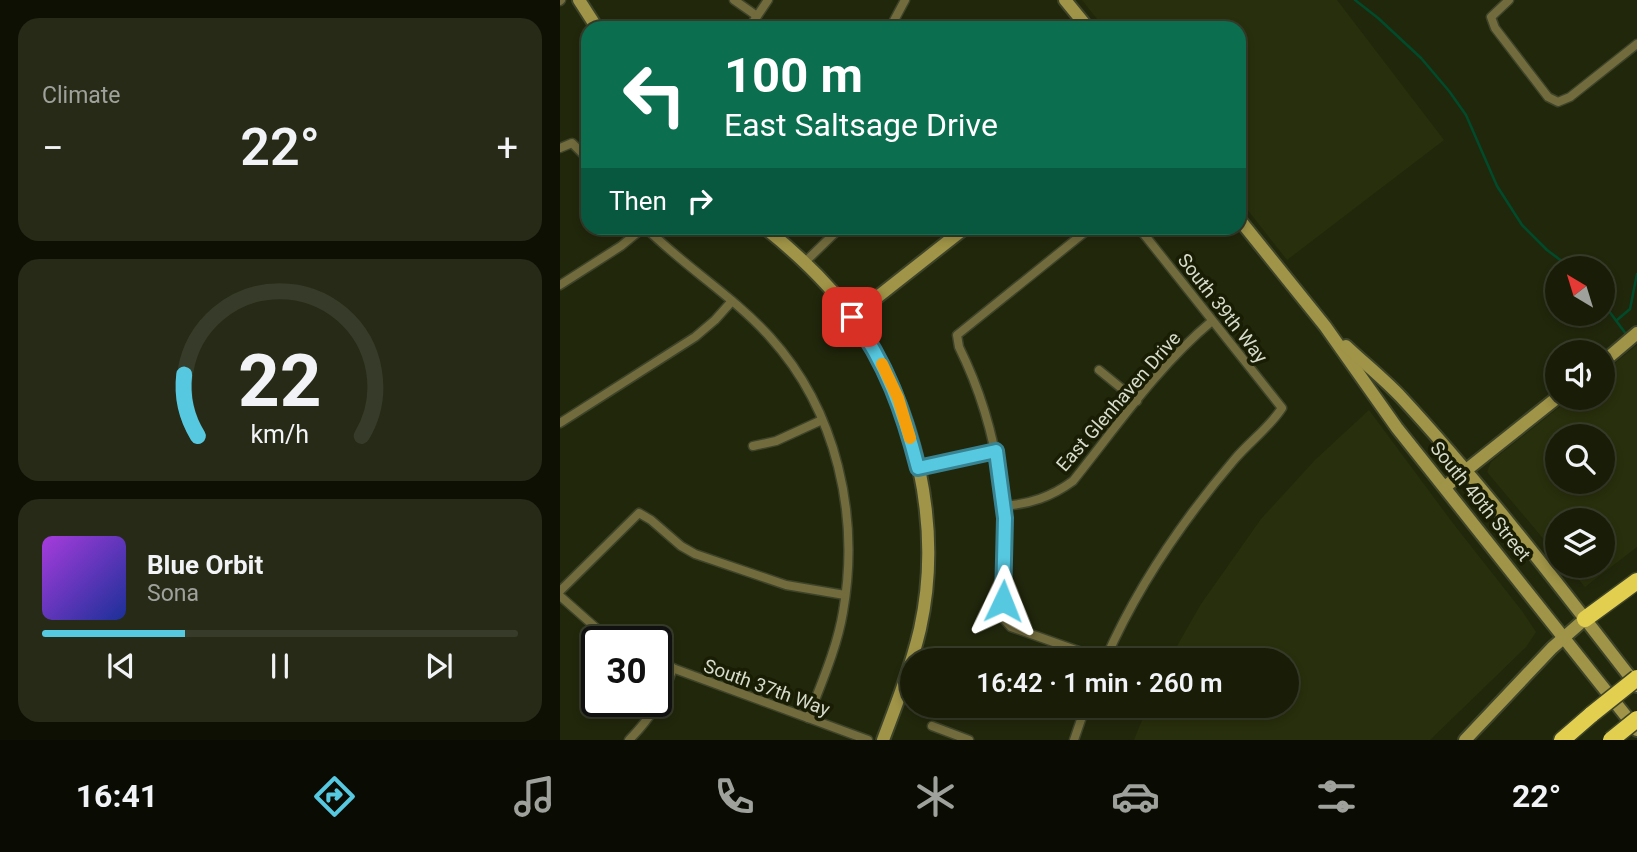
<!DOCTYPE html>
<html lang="en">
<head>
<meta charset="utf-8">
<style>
	body { margin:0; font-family:Roboto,sans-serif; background:#262a16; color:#f1f3f6; height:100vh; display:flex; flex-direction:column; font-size:26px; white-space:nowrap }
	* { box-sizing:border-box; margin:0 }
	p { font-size:23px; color:#9fa29c }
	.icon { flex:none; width:38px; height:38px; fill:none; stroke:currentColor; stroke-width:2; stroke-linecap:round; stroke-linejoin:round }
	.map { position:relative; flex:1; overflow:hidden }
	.side { display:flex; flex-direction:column; gap:18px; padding:18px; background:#0e1004; width:560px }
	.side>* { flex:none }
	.top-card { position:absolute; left:21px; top:21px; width:665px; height:214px; border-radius:21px; box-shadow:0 4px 10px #0003,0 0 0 2px #373b29; background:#0b6e4f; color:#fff; overflow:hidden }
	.needle { width:46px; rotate:322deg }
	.controls { position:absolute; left:985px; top:256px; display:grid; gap:14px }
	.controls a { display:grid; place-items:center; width:70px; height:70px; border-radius:50%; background:#191d08; box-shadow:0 4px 10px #0003,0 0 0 2px #373b29; font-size:35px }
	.speed { position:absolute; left:21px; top:626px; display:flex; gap:14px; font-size:35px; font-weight:700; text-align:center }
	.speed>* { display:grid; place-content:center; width:91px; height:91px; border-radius:50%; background:#191d08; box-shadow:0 4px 10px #0003,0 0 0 2px #373b29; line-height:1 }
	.speed .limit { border:4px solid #111; border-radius:10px; background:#fff; color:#111 }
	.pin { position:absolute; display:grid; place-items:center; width:60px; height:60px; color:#fff; margin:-30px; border-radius:14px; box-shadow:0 4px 10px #0006 }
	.me { position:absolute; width:77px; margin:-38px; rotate:2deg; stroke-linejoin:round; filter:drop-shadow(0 0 5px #0008) }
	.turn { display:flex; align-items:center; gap:24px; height:147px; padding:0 28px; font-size:32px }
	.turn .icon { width:91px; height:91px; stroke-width:2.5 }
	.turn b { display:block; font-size:49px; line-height:60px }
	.then { display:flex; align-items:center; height:66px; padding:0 28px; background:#0003; gap:14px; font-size:26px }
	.big { font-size:52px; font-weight:600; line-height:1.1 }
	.side .card { flex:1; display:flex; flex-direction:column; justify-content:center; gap:10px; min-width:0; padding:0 24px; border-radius:21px; background:#262a16 }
	.side .dial { align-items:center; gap:0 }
	.dial svg { height:182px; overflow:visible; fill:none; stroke:#373b29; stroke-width:7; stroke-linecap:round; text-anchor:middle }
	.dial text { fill:#f1f3f6; stroke:none }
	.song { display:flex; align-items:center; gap:21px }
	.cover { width:84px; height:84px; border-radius:10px; background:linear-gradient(135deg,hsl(280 70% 55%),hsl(230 70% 35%)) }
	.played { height:7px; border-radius:4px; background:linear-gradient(90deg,#56c9e1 30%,#373b29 30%) }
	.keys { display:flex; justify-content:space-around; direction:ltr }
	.heat { display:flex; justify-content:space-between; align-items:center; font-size:38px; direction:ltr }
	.trip { position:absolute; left:340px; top:648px; width:399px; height:70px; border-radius:35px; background:#191d08; box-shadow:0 4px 10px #0003,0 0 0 2px #373b29; font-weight:600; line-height:70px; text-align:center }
	.menu { display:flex; height:112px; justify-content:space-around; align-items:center; background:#0a0c03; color:#9fa29c }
	.menu .icon { width:49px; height:49px }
	.menu .selected { color:#56c9e1 }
	.menu b { font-size:32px; color:#f1f3f6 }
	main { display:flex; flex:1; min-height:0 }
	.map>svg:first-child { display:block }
</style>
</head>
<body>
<main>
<section class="side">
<div class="card"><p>Climate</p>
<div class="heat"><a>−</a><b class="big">22°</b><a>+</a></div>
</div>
<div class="card dial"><svg viewBox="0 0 100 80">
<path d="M14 69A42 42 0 1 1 86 69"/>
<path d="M14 69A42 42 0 0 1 8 42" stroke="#56c9e1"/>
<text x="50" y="56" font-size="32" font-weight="700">22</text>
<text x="50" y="72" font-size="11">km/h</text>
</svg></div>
<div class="card">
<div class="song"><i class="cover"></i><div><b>Blue Orbit</b><p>Sona</p></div></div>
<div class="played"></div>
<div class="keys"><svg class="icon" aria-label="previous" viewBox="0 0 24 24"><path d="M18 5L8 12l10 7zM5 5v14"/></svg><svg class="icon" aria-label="pause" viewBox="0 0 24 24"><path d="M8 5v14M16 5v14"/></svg><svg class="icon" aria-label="next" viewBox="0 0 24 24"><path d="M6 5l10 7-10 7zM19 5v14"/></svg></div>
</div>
</section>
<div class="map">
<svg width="1077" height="740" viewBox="0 0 1077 740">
	<rect width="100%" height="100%" fill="#21270b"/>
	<g fill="#282f0c" fill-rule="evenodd">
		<path d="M522,0h255l107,140 -157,120 -48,-61v-171h-135z"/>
		<path d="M1077,345v202l-52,40 -19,-22h37v-45h-45l-1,35 -70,-83 4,-10 12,-10 69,-55h31v-24zM998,436h45v45h-45z"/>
		<path d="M809,410l83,112 70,89 14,21 -10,15 -96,93h-296l14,-35h138v-45h-117l32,-56 60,-85 54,-59z"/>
	</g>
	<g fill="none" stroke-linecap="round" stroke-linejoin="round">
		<g stroke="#004b2b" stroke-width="2.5">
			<path d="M795,0l23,18 43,40 28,33 17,24 31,71 25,39 25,25 24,18"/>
			<path d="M1043,303l23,31"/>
			<path d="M1057,320l13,-11 7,-35"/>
		</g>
		<g stroke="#3e442a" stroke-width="11">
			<g id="street">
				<path d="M174,0l23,16"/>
				<path d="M949,0l-18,17 4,11 53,69 10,5 12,-5 67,-53"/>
				<path d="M0,1l1,-1"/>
				<path d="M189,28l19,-28"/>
				<path d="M330,28l15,-28"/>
				<path d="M0,148l12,-5 16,16"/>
				<path d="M86,228c39,39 87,68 124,109 67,74 90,179 73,275 -6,36 -22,72 -35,106"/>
				<path d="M530,228l-133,107 2,12c43,87 51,175 43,270l9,10 93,33"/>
				<path d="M245,262l35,-34"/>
				<path d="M0,285l61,-39 22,-18"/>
				<path d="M539,370l38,31"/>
				<path d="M0,423l135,-86 20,-17 17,-19"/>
				<path d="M193,446l23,-5 46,-21"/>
				<path d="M358,468l78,-17"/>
				<path d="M443,506c27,-2 48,-9 70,-25 44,-55 85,-115 139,-160"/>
				<path d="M0,591l79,-78 12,7 30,26 14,8 91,31 59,10"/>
				<path d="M0,596l52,46"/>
				<path d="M545,660c32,-73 78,-140 129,-200 15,-18 35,-32 48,-52l-143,-180"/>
				<path d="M96,662l212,78"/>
				<path d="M372,726l37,14"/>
				<path d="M69,740c22,-22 34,-43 44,-72"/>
				<path d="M514,740l12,-35"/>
			</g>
		</g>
		<g stroke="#3e442a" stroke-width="16">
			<g id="secondary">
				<path d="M19,0l18,28"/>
				<path d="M505,0l23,28"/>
				<path d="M679,219l86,107 72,102 240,302"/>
				<path d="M205,228c35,28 67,58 92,95 59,86 86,203 63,306 -9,38 -23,74 -37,111"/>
				<path d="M292,317l113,-89"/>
				<path d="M786,346c18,17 38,33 55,51 84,91 160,191 236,289"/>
				<path d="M1043,362l34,-29"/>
				<path d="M885,487l113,-90"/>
				<path d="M905,740l87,-92 33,-29"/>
			</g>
		</g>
		<g stroke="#3e442a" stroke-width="19">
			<g id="highway">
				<path d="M1025,619l52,-38"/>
				<path d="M1002,740l30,-26"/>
			</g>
		</g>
		<use href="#street" stroke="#726b3d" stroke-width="8"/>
		<use href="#secondary" stroke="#9f9447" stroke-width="12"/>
		<use href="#highway" stroke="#e2cf50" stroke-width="16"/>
		<g stroke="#3e442a" stroke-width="19" stroke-linecap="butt">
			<g id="highway-bridge">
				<path d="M1032,714l45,-36"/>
				<path d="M1051,740l26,-21"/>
			</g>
		</g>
		<use href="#highway-bridge" stroke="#e2cf50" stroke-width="16"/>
	</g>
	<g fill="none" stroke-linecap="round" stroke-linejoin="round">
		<g stroke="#388392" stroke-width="18">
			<path id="route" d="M292,317c34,45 52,96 66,151l78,-17 9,67 -2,83"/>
		</g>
		<use href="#route" stroke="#56c9e1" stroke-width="12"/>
		<path stroke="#f59e0b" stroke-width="12" d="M322,364l16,34 12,40"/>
	</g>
	<g text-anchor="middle" stroke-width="7" stroke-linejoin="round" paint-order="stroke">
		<g font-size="19" fill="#d6dbcb" stroke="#181d03">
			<text transform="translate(663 308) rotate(52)" y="7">South 39th Way</text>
			<text transform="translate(558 401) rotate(-49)" y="7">East Glenhaven Drive</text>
			<text transform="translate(921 501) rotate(51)" y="7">South 40th Street</text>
			<text transform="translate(207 687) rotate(20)" y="7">South 37th Way</text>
		</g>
	</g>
</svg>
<div class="controls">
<a><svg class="needle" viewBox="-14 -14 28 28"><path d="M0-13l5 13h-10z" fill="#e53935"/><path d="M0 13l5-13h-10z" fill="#9fa29c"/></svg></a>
<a><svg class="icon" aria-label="sound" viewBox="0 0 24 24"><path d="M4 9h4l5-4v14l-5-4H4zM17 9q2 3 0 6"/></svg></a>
<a><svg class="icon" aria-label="search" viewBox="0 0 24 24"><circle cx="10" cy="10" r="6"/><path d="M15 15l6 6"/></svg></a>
<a><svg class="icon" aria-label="layers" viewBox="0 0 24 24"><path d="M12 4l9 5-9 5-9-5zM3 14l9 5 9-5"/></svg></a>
</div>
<div class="speed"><div class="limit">30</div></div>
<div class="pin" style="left:292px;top:317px;background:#d93025"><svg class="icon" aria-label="arrive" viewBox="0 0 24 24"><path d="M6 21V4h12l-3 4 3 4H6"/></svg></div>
<svg class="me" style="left:443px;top:601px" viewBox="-20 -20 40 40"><path d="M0-17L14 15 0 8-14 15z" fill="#56c9e1" stroke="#fff" stroke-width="4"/></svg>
<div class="trip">16:42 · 1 min · 260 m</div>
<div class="top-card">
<div class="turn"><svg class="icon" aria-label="left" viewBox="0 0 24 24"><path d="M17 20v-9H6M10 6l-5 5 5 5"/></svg><div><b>100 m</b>East Saltsage Drive</div></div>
<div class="then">Then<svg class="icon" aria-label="right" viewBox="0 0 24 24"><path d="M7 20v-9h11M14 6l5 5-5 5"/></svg></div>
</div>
</div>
</main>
<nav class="menu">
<b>16:41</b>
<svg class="icon selected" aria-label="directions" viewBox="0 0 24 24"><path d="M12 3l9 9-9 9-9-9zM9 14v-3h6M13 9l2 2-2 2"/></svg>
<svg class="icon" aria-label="music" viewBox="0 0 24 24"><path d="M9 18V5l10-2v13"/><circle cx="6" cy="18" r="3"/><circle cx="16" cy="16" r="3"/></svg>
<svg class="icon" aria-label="phone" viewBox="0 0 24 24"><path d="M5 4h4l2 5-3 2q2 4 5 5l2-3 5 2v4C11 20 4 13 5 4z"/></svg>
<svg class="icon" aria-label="climate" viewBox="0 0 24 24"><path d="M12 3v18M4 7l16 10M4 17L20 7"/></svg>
<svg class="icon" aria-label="car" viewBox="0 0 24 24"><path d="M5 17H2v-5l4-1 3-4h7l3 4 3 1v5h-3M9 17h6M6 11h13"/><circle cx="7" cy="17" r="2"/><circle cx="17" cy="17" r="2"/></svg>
<svg class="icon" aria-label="filters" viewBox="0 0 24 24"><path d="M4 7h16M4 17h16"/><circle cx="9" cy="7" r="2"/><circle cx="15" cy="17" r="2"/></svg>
<b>22°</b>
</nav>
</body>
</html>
